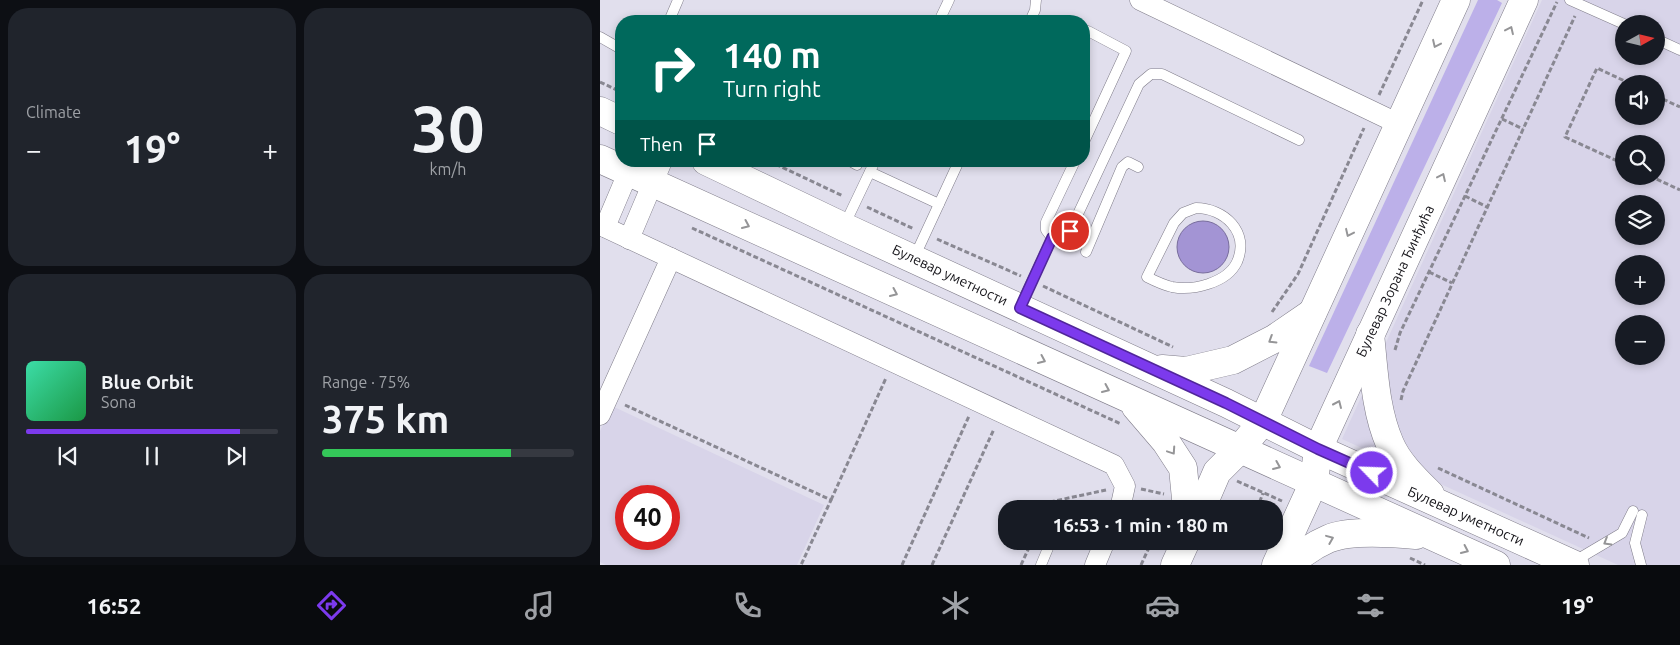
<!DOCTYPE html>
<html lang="en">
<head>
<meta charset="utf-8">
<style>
	body { margin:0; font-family:Ubuntu,sans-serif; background:#20242c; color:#f1f3f6; height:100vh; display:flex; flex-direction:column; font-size:19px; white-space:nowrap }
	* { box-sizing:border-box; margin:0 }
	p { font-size:16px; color:#9ea1a6 }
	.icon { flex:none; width:28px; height:28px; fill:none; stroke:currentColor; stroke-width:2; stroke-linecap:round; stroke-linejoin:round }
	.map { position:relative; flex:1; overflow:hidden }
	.sheet { display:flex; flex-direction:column; gap:8px; padding:8px; background:#0d0f14; width:600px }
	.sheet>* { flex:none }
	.top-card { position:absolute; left:15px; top:15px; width:475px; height:152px; border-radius:20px; box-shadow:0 2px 8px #0003; background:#00695c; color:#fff; overflow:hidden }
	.needle { width:32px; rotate:82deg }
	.fabs { position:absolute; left:1015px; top:15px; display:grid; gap:10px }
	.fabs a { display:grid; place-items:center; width:50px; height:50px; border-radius:50%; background:#171b24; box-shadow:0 2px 8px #0003; font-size:25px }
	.speed { position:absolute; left:15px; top:485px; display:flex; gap:10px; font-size:25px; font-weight:700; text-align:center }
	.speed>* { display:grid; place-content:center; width:65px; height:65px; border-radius:50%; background:#171b24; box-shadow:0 2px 8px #0003; line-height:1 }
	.speed .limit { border:8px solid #d22; background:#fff; color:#111 }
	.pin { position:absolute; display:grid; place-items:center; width:42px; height:42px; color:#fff; margin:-21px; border:2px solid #fff; border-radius:50%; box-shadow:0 1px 5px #0007 }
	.me { position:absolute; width:55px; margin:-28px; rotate:294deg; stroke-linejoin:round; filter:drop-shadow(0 0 4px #0008) }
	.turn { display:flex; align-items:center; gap:18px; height:105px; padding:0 25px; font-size:22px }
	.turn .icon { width:65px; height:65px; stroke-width:2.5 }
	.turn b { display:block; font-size:35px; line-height:42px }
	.then { display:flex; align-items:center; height:48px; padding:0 25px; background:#0003; gap:10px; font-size:19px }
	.big { font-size:38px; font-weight:600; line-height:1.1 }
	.sheet .card { flex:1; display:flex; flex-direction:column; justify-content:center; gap:8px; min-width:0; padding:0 18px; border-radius:20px; background:#20242c }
	.sheet .dial { align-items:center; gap:0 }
	.dial b { font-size:65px; line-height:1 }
	.song { display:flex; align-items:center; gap:15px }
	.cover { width:60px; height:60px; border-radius:8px; background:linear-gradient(135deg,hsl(160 70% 55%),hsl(140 70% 35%)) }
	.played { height:5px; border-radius:2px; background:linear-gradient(90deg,#7c3aed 85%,#363941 85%) }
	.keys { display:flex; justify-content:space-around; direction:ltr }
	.heat { display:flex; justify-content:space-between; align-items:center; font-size:28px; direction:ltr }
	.charge { height:8px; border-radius:4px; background:linear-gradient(90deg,#34c759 75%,#363941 0) }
	.sheet .tiles { flex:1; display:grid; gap:8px; grid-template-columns:repeat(2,1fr) }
	.trip { position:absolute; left:398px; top:500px; width:285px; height:50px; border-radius:20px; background:#171b24; box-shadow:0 2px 8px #0003; font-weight:600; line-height:50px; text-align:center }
	.tabs { display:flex; height:80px; justify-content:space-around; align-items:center; background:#090b0e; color:#9ea1a6 }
	.tabs .icon { width:35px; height:35px }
	.tabs .on { color:#7c3aed }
	.tabs b { font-size:22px; color:#f1f3f6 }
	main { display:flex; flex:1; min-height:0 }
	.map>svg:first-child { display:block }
</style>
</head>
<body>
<main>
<section class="sheet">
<div class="tiles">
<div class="card"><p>Climate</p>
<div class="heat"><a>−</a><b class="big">19°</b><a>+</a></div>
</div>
<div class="card dial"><b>30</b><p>km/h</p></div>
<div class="card">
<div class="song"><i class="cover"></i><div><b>Blue Orbit</b><p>Sona</p></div></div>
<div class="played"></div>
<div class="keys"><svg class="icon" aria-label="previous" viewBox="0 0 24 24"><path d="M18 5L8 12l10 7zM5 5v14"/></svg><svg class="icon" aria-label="pause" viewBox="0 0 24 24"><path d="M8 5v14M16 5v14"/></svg><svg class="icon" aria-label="next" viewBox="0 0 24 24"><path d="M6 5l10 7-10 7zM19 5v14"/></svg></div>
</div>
<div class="card"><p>Range · 75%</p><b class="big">375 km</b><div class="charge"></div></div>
</div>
</section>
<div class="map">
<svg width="1080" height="565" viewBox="0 0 1080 565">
	<rect width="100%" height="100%" fill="#e1dfed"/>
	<g fill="#d8d4e9" fill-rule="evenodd">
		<path d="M942,0h138v565h-62l-276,-126zM1024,24h32v32h-32zM1024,84h32v32h-32zM1024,144h32v32h-32zM1024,204h32v32h-32zM1024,264h32v32h-32zM1024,324h32v32h-32z"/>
		<path d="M12,406l212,99 -27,60h-191l-6,-3v-131zM26,496h43v43h-43z"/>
	</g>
	<path fill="#bcb0e9" d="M878,0h19l5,3 -175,370 -18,-7z"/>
	<circle fill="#a394d4" stroke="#786d9c" cx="603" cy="247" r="26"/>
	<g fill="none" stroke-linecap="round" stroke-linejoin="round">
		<g stroke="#7f7c89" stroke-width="11">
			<g id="lane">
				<path d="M970,0l54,24"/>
				<path d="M69,21l9,-21"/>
				<path d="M339,21l10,-21"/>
				<path d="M430,21l5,-11 1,-10"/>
				<path d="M484,30l4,1 38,20 -42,91"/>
				<path d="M0,37l21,12"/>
				<path d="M1056,39l24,11"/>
				<path d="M250,161l7,4"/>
				<path d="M270,172l69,32"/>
				<path d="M596,208c28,0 54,24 41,54 -10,21 -44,29 -65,25 -9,-2 -17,-6 -25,-10l27,-54 9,-10z"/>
				<path d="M244,226l31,-65"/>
				<path d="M452,238l-6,-8v-8l29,-61"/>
				<path d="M486,252l36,-85 6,-5 10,5"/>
				<path d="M314,258l45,-97"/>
				<path d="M420,307l32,-69 10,-1 8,-6 69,-147 12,-10h11l137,66"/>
				<path d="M973,562l49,-29 11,-22"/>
				<path d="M441,565l10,-24"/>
				<path d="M1041,565l-6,-22 7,-28"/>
			</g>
		</g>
		<g stroke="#7f7c89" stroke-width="21">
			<g id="street">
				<path d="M540,0l259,124"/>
				<path d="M0,225l514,240 11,21 -5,23"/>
				<path d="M5,227l28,-66"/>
				<path d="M29,239l33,-78"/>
				<path d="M0,415l71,-157"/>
				<path d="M495,565l10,-24"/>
			</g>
		</g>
		<g stroke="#7f7c89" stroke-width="29">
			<g id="secondary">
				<path d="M0,111l21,10"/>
				<path d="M0,159l896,406"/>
				<path d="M106,161l138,66 382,176 92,46 257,116"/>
				<path d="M770,334c4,37 5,76 20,110 8,19 26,36 40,50"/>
				<path d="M562,369l24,2 47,-11 41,-21 38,-26"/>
				<path d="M536,407l30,35 17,26 4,41"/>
				<path d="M601,509l16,-37 22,-22 24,-29 193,-421"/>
				<path d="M575,565l11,-24"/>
				<path d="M676,565l38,-83 4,-33 206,-449"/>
				<path d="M689,565c11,-10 25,-20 39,-26 20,-9 66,-6 88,-4"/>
			</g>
		</g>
		<g stroke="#898892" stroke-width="3" stroke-dasharray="5 2.5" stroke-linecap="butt">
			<path d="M0,82l21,10"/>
			<path d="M779,95l44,-95"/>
			<path d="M1056,96l24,11"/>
			<path d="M902,119l21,10"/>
			<path d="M169,161l74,35"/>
			<path d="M1024,164l-59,-27 32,-69 34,16"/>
			<path d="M1050,176l30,14"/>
			<path d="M865,196l22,11"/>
			<path d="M267,207l47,22"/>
			<path d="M92,228l429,196"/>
			<path d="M337,239l84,37"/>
			<path d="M829,272l23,11"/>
			<path d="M443,286l130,61"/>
			<path d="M672,312l26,-38 66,-146"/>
			<path d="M795,350l5,-17 157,-331"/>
			<path d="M801,400l2,-9 172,-375"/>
			<path d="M25,405l206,95 -30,65"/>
			<path d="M838,468l151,70"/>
			<path d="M637,481l45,20"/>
			<path d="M541,489l23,5"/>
			<path d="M231,500l55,-122"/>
			<path d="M447,509l3,-7 56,-12"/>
			<path d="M657,509l6,-16"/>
			<path d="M810,558l15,7"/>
			<path d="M302,565l67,-149"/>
			<path d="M332,565l62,-136"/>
			<path d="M421,565l11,-24"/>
			<path d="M541,565l11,-24"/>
		</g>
		<use href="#lane" stroke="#fff" stroke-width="10"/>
		<use href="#street" stroke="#fff" stroke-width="20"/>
		<use href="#secondary" stroke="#fff" stroke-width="28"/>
	</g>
	<defs><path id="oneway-chevron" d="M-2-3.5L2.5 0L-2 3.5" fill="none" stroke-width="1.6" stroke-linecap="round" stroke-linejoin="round" transform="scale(1.25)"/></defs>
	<g stroke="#959597">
		<use href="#oneway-chevron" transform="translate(910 30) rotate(-65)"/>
		<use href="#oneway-chevron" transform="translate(836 44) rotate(115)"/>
		<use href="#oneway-chevron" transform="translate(842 177) rotate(-65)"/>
		<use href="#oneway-chevron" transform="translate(146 225) rotate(24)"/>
		<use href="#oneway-chevron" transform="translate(749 233) rotate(115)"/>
		<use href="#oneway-chevron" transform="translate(294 293) rotate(24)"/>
		<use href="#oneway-chevron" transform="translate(672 340) rotate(148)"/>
		<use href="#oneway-chevron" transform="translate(442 360) rotate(24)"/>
		<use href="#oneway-chevron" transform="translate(506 389) rotate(24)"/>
		<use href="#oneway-chevron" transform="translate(738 404) rotate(-66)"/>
		<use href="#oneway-chevron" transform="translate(572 451) rotate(56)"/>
		<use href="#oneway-chevron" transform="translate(677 466) rotate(23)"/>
		<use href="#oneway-chevron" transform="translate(730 539) rotate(-22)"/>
		<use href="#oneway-chevron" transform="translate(1007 542) rotate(149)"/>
		<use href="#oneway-chevron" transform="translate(865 550) rotate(25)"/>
	</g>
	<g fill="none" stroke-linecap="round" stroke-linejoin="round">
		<g stroke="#51269a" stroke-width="12">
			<path id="route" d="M470,231l-8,6 -10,1 -32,70 206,95 92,46 54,24"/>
		</g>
		<use href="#route" stroke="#7c3aed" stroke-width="9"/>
	</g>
	<g text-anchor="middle" stroke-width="4" stroke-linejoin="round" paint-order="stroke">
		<g font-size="14" fill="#141318" stroke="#fff">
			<text transform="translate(350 275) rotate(25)" y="5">Булевар уметности</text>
			<text transform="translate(795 281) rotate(-65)" y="5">Булевар Зорана Ђинђића</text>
			<text transform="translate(866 516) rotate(24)" y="5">Булевар уметности</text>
		</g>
	</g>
</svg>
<div class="fabs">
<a><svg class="needle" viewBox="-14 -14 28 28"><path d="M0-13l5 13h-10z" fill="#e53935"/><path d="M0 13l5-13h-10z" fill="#9ea1a6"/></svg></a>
<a><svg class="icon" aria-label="sound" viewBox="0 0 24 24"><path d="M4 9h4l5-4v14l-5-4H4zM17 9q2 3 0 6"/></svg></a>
<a><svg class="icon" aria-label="search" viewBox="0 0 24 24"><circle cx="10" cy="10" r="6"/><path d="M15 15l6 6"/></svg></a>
<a><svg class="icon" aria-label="layers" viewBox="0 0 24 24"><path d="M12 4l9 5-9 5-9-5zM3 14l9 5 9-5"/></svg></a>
<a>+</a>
<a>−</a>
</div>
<div class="speed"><div class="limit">40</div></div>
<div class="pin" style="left:470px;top:231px;background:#d93025"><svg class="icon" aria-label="arrive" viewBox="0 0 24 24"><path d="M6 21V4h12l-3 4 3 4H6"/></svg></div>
<svg class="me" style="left:772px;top:473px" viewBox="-20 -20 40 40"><circle r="17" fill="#7c3aed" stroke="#fff" stroke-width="3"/><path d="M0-11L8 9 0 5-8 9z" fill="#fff"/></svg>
<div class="trip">16:53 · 1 min · 180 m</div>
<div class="top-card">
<div class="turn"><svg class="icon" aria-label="right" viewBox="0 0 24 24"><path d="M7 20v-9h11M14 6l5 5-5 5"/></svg><div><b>140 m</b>Turn right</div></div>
<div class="then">Then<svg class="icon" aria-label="arrive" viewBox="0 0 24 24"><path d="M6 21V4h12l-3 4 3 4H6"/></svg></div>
</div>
</div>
</main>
<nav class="tabs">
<b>16:52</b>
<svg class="icon on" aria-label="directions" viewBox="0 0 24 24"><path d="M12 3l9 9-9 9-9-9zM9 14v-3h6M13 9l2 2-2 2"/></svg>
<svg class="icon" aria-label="music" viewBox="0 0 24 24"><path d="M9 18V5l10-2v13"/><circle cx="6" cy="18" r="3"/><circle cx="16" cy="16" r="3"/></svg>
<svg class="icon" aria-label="phone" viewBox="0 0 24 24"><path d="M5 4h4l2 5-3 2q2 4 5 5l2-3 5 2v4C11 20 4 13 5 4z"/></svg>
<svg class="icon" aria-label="climate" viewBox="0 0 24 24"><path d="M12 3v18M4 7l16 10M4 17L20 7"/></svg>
<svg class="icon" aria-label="car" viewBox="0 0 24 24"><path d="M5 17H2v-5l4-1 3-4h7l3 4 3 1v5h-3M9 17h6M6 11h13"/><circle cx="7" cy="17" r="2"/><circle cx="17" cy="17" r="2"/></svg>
<svg class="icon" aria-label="filters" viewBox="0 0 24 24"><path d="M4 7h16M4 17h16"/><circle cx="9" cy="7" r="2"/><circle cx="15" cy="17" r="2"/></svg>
<b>19°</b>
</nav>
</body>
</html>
